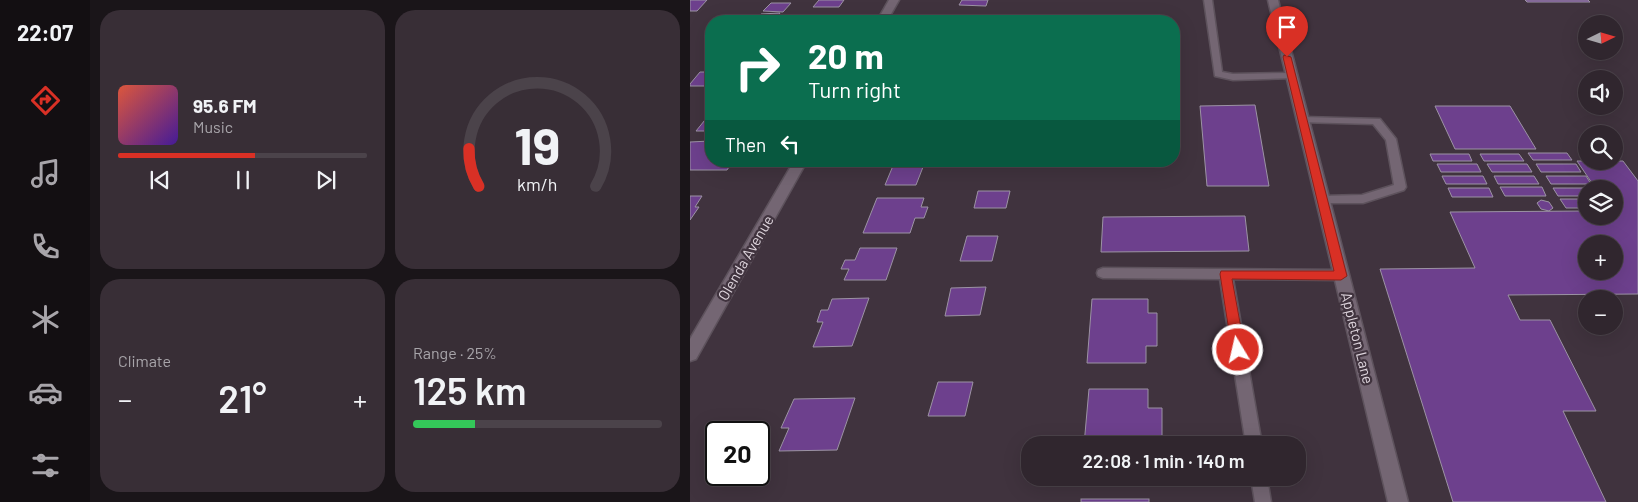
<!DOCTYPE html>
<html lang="en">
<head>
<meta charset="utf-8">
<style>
	body { margin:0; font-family:Barlow,sans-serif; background:#382e36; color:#f1f3f6; height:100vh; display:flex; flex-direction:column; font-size:19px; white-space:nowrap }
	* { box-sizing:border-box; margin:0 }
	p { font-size:16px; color:#a8a5aa }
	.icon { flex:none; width:28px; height:28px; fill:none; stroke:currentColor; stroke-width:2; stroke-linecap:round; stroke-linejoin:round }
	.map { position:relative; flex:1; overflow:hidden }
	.side { display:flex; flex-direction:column; gap:10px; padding:10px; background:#1a1519; width:600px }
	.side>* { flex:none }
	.hud { position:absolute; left:15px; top:15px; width:475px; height:152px; border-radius:20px; box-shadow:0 5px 20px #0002,0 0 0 1px #4b434a; background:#0b6e4f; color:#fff; overflow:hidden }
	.needle { width:32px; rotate:85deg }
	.buttons { position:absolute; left:888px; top:15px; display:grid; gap:10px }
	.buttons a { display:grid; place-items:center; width:45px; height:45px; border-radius:50%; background:#30262e; box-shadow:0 5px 20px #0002,0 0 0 1px #4b434a; font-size:25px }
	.speed { position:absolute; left:15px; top:421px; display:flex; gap:10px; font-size:25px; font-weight:700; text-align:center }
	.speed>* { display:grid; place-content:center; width:65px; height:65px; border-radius:50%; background:#30262e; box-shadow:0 5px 20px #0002,0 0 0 1px #4b434a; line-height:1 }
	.speed .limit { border:2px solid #111; border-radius:8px; background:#fff; color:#111 }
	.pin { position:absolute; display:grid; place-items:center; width:42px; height:42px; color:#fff; margin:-51px -21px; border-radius:50% 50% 50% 0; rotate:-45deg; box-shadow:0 0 5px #0007 }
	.pin .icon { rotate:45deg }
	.me { position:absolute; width:55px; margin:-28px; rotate:351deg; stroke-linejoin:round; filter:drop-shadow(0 0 4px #0008) }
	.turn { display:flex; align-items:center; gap:18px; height:105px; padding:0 20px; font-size:22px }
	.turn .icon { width:65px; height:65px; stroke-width:2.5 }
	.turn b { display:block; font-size:35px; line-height:42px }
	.then { display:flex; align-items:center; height:48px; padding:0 20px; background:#0003; gap:10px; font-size:19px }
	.big { font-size:38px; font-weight:600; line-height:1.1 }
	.side .tile { flex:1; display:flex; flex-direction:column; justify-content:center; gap:8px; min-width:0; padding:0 18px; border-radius:20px; background:#382e36 }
	.side .dial { align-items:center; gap:0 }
	.dial svg { height:130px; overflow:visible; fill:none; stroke:#4b434a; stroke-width:7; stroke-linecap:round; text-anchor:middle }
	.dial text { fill:#f1f3f6; stroke:none }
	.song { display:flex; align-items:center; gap:15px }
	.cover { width:60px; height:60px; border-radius:8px; background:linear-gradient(135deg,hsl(10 70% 55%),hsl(260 70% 35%)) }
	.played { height:5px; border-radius:2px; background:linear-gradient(90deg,#d93025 55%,#4b434a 55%) }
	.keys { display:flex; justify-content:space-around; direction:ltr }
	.heat { display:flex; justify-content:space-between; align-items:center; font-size:28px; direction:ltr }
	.charge { height:8px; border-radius:4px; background:linear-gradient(90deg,#34c759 25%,#4b434a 0) }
	.side .tiles { flex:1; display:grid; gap:10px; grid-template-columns:repeat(2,1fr) }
	.trip { position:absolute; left:331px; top:436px; width:285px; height:50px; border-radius:20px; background:#30262e; box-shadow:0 5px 20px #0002,0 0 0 1px #4b434a; font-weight:600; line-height:50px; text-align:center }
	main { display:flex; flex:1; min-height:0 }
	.tabs { display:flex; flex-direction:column; width:90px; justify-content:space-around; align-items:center; background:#130f12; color:#a8a5aa }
	.tabs .icon { width:35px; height:35px }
	.tabs .selected { color:#d93025 }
	.tabs b { font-size:22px; color:#f1f3f6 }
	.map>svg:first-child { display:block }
</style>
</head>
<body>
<main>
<nav class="tabs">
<b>22:07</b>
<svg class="icon selected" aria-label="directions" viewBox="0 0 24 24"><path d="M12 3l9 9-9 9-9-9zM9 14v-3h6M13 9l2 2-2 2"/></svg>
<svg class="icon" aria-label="music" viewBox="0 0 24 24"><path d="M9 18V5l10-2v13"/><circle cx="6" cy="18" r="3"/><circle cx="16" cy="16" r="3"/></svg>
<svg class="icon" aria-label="phone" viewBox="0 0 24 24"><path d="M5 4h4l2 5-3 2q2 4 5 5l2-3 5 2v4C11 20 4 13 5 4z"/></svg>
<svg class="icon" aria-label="climate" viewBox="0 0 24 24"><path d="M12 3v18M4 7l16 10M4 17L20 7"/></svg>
<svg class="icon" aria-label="car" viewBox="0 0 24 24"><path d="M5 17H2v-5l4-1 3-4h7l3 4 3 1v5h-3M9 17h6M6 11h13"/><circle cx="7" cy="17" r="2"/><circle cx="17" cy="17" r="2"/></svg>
<svg class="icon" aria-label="filters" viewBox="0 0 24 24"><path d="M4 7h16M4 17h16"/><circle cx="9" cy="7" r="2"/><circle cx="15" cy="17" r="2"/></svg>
</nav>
<section class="side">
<div class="tiles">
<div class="tile">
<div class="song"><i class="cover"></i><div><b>95.6 FM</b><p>Music</p></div></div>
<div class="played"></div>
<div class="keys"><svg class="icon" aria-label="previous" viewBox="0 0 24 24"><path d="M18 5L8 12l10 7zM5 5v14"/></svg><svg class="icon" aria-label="pause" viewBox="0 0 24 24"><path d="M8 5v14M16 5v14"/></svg><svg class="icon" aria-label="next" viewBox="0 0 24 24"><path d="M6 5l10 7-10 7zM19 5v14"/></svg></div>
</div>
<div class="tile dial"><svg viewBox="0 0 100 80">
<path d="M14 69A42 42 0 1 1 86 69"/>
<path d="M14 69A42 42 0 0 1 8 46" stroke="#d93025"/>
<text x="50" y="56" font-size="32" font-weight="700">19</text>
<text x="50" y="72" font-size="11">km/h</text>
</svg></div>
<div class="tile"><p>Climate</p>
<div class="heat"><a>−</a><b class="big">21°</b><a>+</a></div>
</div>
<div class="tile"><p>Range · 25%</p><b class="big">125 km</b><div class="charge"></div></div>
</div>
</section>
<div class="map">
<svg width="948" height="502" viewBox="0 0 948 502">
	<rect width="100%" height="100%" fill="#40333e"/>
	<g fill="#6d408d" stroke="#9c93a4" fill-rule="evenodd">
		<path d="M0,0h17l-10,11h-7z"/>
		<path d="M129,0h25l-5,7h-26z"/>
		<path d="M272,0h26l-2,6 -27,-1z"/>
		<path d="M835,0h63l2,2h-63z"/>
		<path d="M81,3h20l-8,9 -20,-1z"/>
		<path d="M90,13l-6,8h-19l6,-7z"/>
		<path d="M10,72h11v14h-21v-2z"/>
		<path d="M565,105l14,81h-62l-7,-80z"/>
		<path d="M745,106h75l26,43h-81z"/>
		<path d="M19,115h2v16h-15z"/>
		<path d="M21,140v21h22l-6,9h-37v-28l20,-1z"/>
		<path d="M838,153h39l5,7h-39z"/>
		<path d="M740,154h39l3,7h-39z"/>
		<path d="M790,154h39l5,7h-40z"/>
		<path d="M205,161h44l-2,6h-14l-7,18h-31z"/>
		<path d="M297,161h26l-1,3 -26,-1z"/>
		<path d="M887,161h46l15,20v113l-130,1 12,25h30l46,91h-33l43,91h-153l-73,-233 95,-1 -25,-56 136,-1v5h28v-27h-18zM896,244h28v27h-28z"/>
		<path d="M747,164h40l4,8h-40z"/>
		<path d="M797,164h40l5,8h-40z"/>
		<path d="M846,164h40l5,8h-40z"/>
		<path d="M752,176h41l4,8h-41z"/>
		<path d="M804,176h40l5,8h-41z"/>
		<path d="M856,176h40l5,8h-40z"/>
		<path d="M810,187h42l4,9h-41z"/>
		<path d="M758,188h41l4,9h-41z"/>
		<path d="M863,188h41l1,1h-9v7h-28z"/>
		<path d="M288,191h32l-4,17h-32z"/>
		<path d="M0,196h12l-7,11h4l-9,13z"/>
		<path d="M187,198h47l-3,9h7l-4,11h-9l-5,15h-47z"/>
		<path d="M870,199h26v9h-20z"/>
		<path d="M851,200l8,2 4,6 -4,3 -8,-2 -4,-6z"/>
		<path d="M555,216l4,35 -148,1 2,-35z"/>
		<path d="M277,236h31l-6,25h-32z"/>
		<path d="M170,248h37l-11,32h-42l5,-11h-8l4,-9h10z"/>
		<path d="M296,287l-6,28 -35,1 6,-28z"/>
		<path d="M179,298l-17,48 -39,1 10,-25h-6l4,-12h7l4,-11z"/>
		<path d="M402,299h56v14h9v33h-11v17h-59z"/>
		<path d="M248,382h35l-8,34h-37z"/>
		<path d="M399,389h59v19h14v37h-78z"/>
		<path d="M165,398l-18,52 -58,1 10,-23h-8l13,-29z"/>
		<rect x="391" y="499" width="68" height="3"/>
	</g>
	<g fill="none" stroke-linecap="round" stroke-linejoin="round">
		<g stroke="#5d525c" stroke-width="3">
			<g id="lane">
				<path d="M514,0h8l10,72 11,2 58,-1 3,1v4l-61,2 -18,-4z"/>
				<path d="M613,117l77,2 16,20 10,48 -2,3 -41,13h-44l-2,-3 6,-4 39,-1 32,-10 -8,-45 -13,-16 -74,-2v-4z"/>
				<path d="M413,268l238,2 5,2 1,3 -1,3 -5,2 -108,-1 29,166h-16l-26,-166 -117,-1 -5,-2 -1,-3 1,-3z"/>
				<path d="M561,478h16l4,24h-16z"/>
			</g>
		</g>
		<g stroke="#5d525c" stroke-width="3">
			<g id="street">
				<path d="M199,0h10l-12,21h-10z"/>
				<path d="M578,0h10l130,502h-20z"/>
				<path d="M104,161h13l-111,198 -6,2v-22z"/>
			</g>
		</g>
		<use href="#lane" fill="#746673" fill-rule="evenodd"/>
		<use href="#street" fill="#746673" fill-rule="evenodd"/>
	</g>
	<path fill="#d93025" stroke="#8d1f18" d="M594,55l7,2 56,219 -6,4 -109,-1 13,71 -2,4 -5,1 -4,-1 -2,-4 -12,-76 1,-3h113l-51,-214z"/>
	<g text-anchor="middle" stroke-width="4.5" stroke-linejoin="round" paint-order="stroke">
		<g font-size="15" fill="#ded5dd" stroke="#40333e">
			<text transform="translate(56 258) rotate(-60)" y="5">Olenda Avenue</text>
			<text transform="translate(667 338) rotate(76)" y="5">Appleton Lane</text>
		</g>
	</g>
</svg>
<div class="buttons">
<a><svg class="needle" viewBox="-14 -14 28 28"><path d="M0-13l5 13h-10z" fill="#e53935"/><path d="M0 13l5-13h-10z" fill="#a8a5aa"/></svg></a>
<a><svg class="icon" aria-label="sound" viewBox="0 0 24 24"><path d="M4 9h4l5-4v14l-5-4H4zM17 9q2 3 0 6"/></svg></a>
<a><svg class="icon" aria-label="search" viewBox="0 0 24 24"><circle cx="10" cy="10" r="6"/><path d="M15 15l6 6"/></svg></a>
<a><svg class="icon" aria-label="layers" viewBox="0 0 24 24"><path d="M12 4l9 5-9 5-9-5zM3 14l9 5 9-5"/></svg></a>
<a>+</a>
<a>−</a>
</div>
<div class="speed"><div class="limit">20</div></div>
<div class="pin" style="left:597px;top:57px;background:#d93025"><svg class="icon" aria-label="arrive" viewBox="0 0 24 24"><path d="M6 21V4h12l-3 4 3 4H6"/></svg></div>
<svg class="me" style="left:548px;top:350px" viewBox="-20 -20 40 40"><circle r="17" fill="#d93025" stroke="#fff" stroke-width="3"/><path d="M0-11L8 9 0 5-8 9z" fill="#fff"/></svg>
<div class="trip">22:08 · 1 min · 140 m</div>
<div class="hud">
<div class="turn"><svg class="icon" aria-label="right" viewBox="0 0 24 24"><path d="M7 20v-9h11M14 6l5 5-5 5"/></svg><div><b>20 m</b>Turn right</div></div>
<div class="then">Then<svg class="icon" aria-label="left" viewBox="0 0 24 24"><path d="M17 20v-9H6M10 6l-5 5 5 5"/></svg></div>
</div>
</div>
</main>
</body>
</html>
